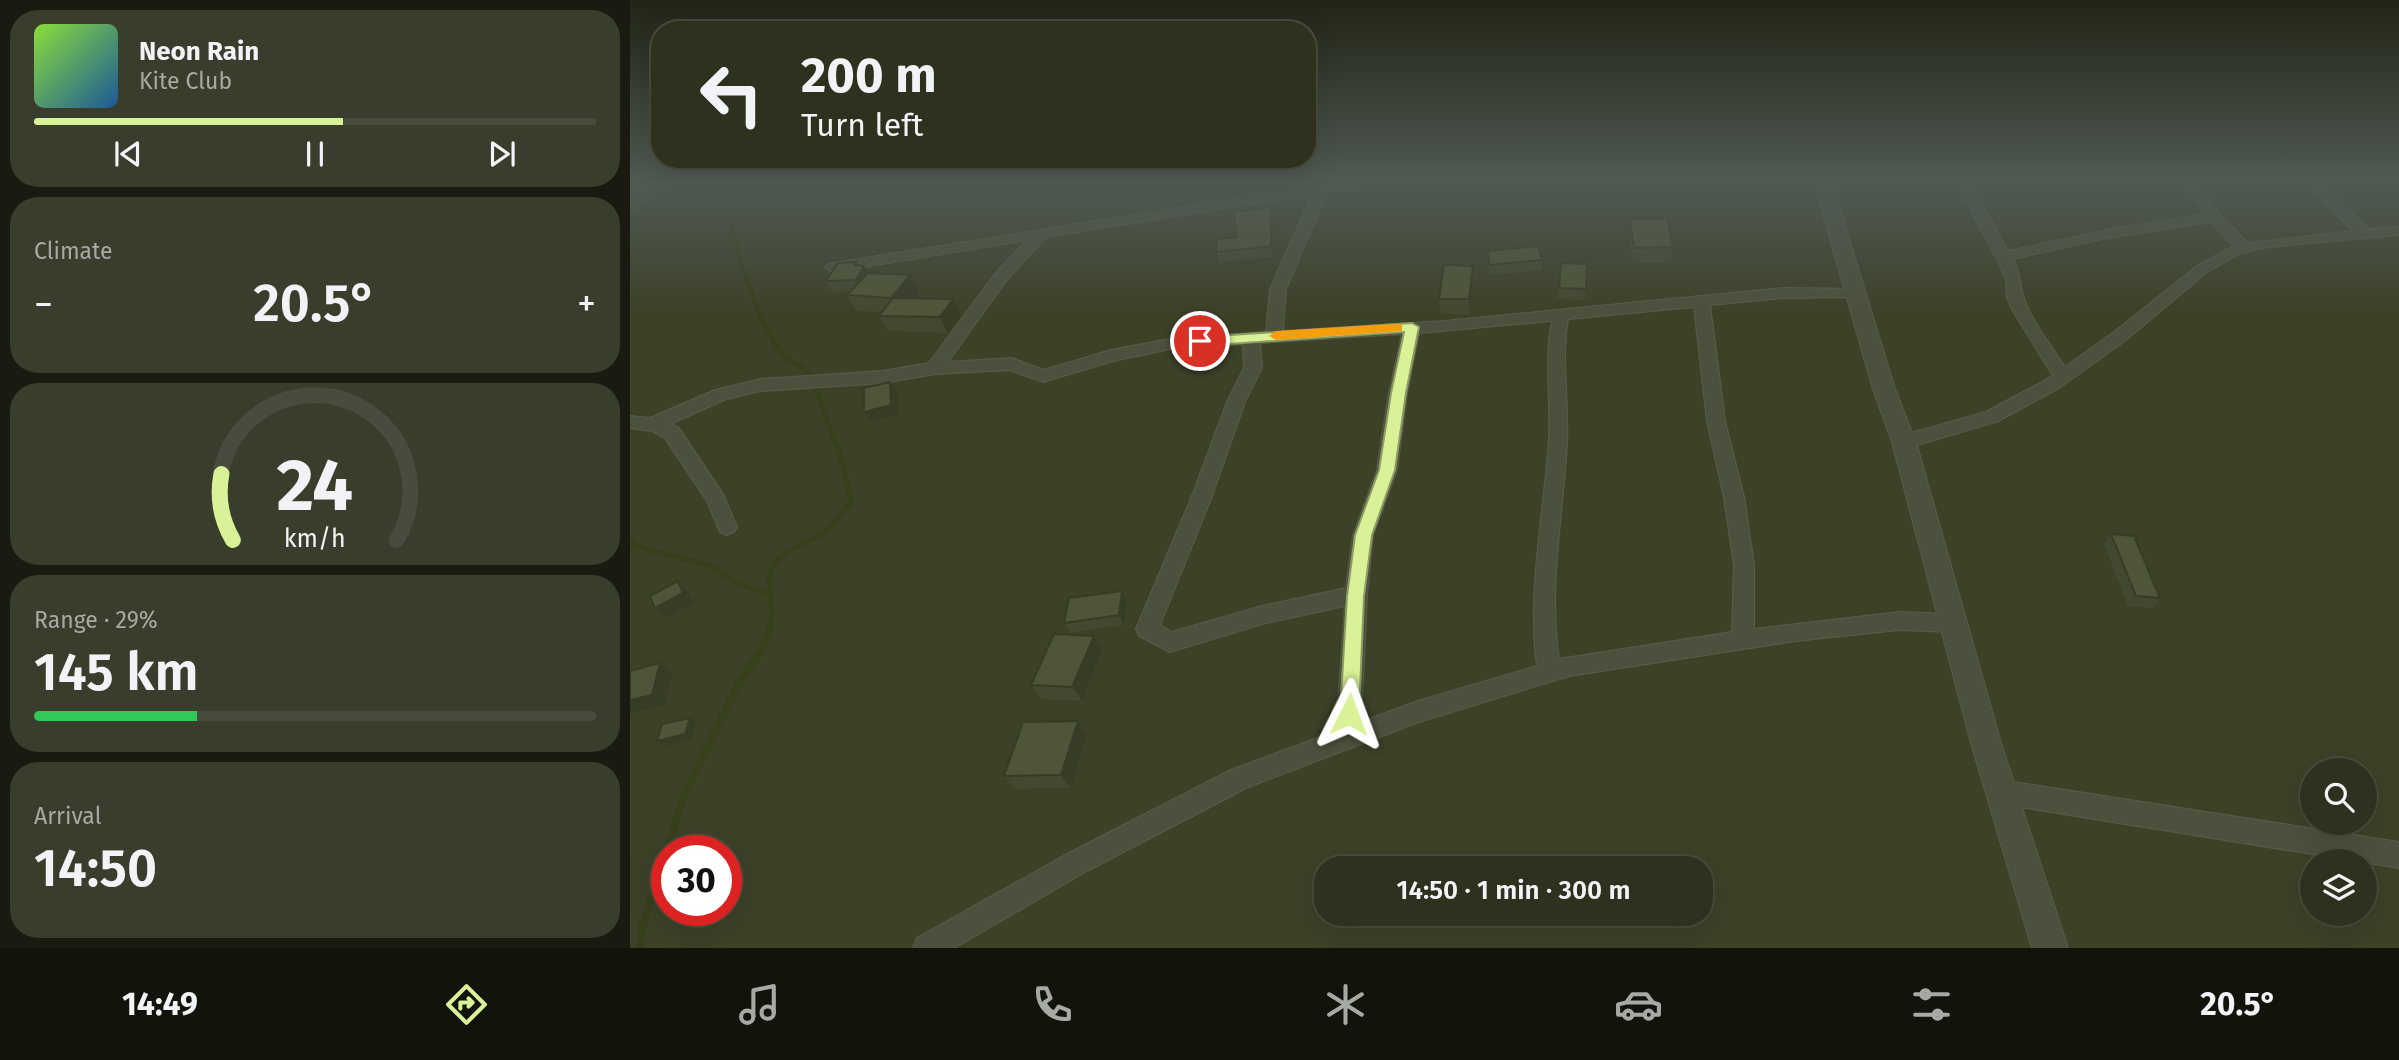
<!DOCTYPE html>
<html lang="en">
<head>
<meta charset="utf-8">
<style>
	body { margin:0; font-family:"Fira Sans",sans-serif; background:#393d2b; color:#f1f3f6; height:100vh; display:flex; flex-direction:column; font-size:26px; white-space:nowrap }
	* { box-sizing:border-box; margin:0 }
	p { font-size:23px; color:#a7a9a4 }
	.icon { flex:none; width:38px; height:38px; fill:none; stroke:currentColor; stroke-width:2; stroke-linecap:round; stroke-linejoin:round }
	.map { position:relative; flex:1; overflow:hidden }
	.drawer { display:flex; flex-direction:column; gap:10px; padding:10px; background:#191b10; width:630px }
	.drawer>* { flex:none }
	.guide { position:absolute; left:21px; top:21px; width:665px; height:147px; border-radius:28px; box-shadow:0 7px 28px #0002,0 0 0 2px #484c3c; background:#2d311e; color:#f1f3f6; overflow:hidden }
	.fabs { position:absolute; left:1670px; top:758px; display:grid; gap:14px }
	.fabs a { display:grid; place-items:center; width:77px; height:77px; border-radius:50%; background:#2d311e; box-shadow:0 7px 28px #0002,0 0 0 2px #484c3c; font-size:35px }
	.speed { position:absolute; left:21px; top:835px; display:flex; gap:14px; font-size:35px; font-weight:700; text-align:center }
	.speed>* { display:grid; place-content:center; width:91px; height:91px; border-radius:50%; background:#2d311e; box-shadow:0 7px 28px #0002,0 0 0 2px #484c3c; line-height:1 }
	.speed .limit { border:10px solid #d22; background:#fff; color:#111 }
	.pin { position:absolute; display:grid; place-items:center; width:60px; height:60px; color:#fff; margin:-30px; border:4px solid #fff; border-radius:50%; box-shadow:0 2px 7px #0007 }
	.me { position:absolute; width:77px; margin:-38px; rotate:3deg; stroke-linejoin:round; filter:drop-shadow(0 0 5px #0008) }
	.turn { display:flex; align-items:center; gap:24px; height:147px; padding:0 35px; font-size:32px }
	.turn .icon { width:91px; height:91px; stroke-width:2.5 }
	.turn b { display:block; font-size:49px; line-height:60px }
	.big { font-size:52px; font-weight:600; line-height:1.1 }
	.drawer .card { flex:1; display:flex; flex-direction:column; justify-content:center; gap:10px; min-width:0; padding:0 24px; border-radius:28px; background:#393d2b }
	.drawer .dial { align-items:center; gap:0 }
	.dial svg { height:182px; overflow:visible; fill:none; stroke:#484c3c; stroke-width:7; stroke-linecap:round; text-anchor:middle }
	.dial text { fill:#f1f3f6; stroke:none }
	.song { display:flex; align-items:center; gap:21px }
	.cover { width:84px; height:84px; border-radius:10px; background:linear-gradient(135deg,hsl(90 70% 55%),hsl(210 70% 35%)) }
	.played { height:7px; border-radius:4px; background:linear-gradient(90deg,#daf297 55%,#484c3c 55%) }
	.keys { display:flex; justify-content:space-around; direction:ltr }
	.heat { display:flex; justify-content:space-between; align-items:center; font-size:38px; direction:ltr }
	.charge { height:10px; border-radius:5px; background:linear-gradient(90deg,#34c759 29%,#484c3c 0) }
	.trip { position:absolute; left:684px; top:856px; width:399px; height:70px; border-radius:28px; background:#2d311e; box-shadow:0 7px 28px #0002,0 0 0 2px #484c3c; font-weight:600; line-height:70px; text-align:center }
	.tabs { display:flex; height:112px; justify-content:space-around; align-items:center; background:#12140c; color:#a7a9a4 }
	.tabs .icon { width:49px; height:49px }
	.tabs .selected { color:#daf297 }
	.tabs b { font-size:32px; color:#f1f3f6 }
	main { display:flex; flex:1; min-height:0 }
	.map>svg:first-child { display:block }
</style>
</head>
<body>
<main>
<section class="drawer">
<div class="card">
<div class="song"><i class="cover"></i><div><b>Neon Rain</b><p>Kite Club</p></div></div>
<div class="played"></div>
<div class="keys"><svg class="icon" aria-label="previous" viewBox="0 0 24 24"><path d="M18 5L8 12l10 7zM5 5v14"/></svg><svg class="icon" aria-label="pause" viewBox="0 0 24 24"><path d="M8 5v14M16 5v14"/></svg><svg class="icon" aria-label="next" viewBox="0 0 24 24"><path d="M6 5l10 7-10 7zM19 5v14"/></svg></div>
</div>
<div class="card"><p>Climate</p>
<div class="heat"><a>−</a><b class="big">20.5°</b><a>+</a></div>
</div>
<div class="card dial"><svg viewBox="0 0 100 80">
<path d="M14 69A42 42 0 1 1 86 69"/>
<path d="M14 69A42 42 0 0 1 9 40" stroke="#daf297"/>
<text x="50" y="56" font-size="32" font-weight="700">24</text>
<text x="50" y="72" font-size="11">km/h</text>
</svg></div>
<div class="card"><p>Range · 29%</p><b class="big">145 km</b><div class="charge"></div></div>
<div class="card"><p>Arrival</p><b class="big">14:50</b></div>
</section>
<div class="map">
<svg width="1769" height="948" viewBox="0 0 1769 948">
	<rect width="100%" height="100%" fill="#3c4128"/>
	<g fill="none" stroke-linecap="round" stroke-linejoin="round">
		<path stroke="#373f1b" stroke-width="4.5" d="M156,180l-45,19 -10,11 -1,10c8,37 28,102 51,132 9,12 25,12 32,27"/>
		<g stroke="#373f1b" stroke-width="5">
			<path d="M0,541l9,6 69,18 34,20 28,10"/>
			<path d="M139,631c8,-22 -5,-47 4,-64 9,-19 37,-24 53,-36 9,-8 17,-20 25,-29l-9,-41 -30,-83"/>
		</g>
		<path stroke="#373f1b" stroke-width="7" d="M10,948l2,-21 43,-134 54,-110 23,-34 8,-20"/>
		<g stroke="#585d49" stroke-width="2">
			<g id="minor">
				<path d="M15,180h15l-25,30 -5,1v-13z"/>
				<path d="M720,180h34l-7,4 -55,9v11l-36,85 -3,42 162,-10 338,-33 77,1 2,3 -2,3 -6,2 -71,1 -73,7 15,116 19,76 10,68v64l145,-17 54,2 8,2 3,7 -3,7 -8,2 -54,-2 -103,11 -227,35 -150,46 -171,65 -161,84 -133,77h-41l4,-10 152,-85 162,-83 105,-39 9,-125 -83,18 -92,28 -31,-16 -3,-7 56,-133 35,-94 17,-34 -1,-24 -68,4 -62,13 -70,21 -33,-12 -75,4 -52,9 -122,8 -35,8 -56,25 9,4 44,66 14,33 -3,5 -7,3 -7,-3 -13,-31 -42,-63 -13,-7 -22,-3v-12l20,2 65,-28 46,-11 122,-8 46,-8 65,-88 33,-35 -194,32 -5,-2 -3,-3 3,-3zM678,195v9l-38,85 -4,43 -91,6 -64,12 -67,20 -32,-12 -64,4 58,-81 40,-44zM1064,307l13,114 17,76 10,68 -2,67 -173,27c-11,-72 4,-144 8,-216 2,-41 -6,-82 1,-124zM922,321c-8,39 -1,79 -3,118 -5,76 -22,150 -12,227l-119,35 -57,21 6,-127 6,-60 24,-65 10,-77 12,-60zM772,334l-13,59 -12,77 -24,65 -7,53 -84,18 -90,26 -12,-7 52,-129 33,-94 17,-34 -2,-25z"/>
				<path d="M1325,180h14l39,71 99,-21 98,-16 -24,-34h14l24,34 29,29 105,-12 -49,-51h15l50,49 30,-2v8l-131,12 -27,6 -34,19 -81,68 -67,48 -61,33 -94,28 -7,-2 -2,-5 2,-5 89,-25 67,-36 -40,-65 -6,-13 -1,-18 -6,-15zM1581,222l23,24 -37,20 -83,66 -49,35c-14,-21 -31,-43 -40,-66 -6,-14 -3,-25 -12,-42l94,-21z"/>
				<path d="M1371,780l398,62v26l-398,-64 -9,-4 -4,-8 4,-8z"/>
			</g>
		</g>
		<g stroke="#585d49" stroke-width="2">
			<path id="tertiary" d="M1183,180h18l64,209 21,53 85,301 67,205h-36l-61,-205 -79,-301 -19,-53z"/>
		</g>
		<use href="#minor" fill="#4c513d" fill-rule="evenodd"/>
		<use href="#tertiary" fill="#4c513d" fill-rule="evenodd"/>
	</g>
	<g fill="#434930">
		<path d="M641,207l2,10v40l-54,5 -3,-10 21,-15z"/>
		<path d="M1000,219l43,28 -2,16h-38l-4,-29z"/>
		<path d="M857,251l55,9v10l-52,5 -3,-14z"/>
		<path d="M226,262l2,3 10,8 42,2 9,16 -7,7 41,1 8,16 -13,18 -60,-2 -9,-15 3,-4 -25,-1 -10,-16 4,-4 -19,1 -6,-11z"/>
		<path d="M931,263l26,1 -2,36 -27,-1z"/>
		<path d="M843,266v15l-3,34 -30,-1 -1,-15z"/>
		<path d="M1481,534l49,64 -8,10 -24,-2 -24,-62z"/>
		<path d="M497,601l-3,24 -54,8 -6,-10z"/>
		<path d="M472,650l-20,51 -41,-2 -10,-14z"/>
		<path d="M448,721l9,14 -16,53 -56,1 -11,-13z"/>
	</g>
	<g fill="#373c27">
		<path d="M641,207l2,10v40l-2,-11z"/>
		<path d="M226,262l5,9 3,-5 6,11 -8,13 -6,-10 -1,-15z"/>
		<path d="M843,266v15l-3,34 -1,-16z"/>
		<path d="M280,275l9,16 -19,22 -9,-15z"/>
		<path d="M323,299l8,16 -13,18 -8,-16z"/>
		<path d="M260,382l7,10v23l-26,7 -7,-10z"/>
		<path d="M48,581l10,11 6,11 -28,15 -11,-10z"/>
		<path d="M492,591l5,10 -3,24 -5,-10z"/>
		<path d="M464,636l8,14 -20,51 -10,-14z"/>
		<path d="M30,663l12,10 -8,31 -34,9v-13z"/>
		<path d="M60,718l6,4 -5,17 -28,7 -6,-5z"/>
		<path d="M448,721l9,14 -16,53 -10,-13z"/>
	</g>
	<g fill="#4e5538" stroke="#373c27" stroke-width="2">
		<path d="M641,207v39l-55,6 1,-13 20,-2 -3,-25z"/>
		<path d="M1000,219h38l5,28 -39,1z"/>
		<path d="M908,246l4,14 -52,5 -3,-14z"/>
		<path d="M226,262l-1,3 9,1 -8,14 -30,1 12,-18z"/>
		<path d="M931,263l26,1 -1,25 -27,-1z"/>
		<path d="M814,265l29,1 -4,33h-30z"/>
		<path d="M238,273l42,2 -19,23 -44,-3z"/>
		<path d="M263,298l60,1 -13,18 -61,-1z"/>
		<path d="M260,382l1,23 -27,7v-24z"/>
		<path d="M1481,534l23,2 26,62 -24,-2z"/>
		<path d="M48,581l5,12 -28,15 -5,-12z"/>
		<path d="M492,591l-3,24 -55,8 5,-25z"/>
		<path d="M424,634l40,2 -22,51 -41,-2z"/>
		<path d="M30,663l-8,32 -22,5v-29z"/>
		<path d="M60,718l-5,16 -28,7 5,-17z"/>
		<path d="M448,721l-17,54 -57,1 19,-54z"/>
	</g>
	<linearGradient id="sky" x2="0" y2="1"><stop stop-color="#212416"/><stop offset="0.58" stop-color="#505a53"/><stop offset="1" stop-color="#505a53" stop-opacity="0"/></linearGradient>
	<rect width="1769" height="313" fill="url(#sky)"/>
	<path fill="#daf297" stroke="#8e9d62" stroke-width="2" d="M782,323l7,4 -13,66 -11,77 -23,65 -8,61 -5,118 -3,6 -7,3 -7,-3 -2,-6 7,-118 8,-61 24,-65 12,-77 13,-61 -204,14 -7,-5 7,-4z"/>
	<path fill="#f59e0b" d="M767,324l5,1v6l-126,9 -7,-4 7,-5z"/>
</svg>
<div class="fabs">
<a><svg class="icon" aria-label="search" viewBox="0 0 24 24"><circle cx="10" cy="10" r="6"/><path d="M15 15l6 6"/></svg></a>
<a><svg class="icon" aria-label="layers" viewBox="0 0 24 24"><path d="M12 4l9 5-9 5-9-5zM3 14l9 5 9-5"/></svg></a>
</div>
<div class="speed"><div class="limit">30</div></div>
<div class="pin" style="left:570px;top:341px;background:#d93025"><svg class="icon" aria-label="arrive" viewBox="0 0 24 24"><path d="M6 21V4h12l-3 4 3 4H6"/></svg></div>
<svg class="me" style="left:719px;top:714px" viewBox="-20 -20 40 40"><path d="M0-17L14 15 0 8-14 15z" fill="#daf297" stroke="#fff" stroke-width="4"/></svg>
<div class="trip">14:50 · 1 min · 300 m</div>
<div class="guide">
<div class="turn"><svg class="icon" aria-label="left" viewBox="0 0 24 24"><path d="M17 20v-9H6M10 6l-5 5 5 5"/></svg><div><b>200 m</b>Turn left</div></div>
</div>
</div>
</main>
<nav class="tabs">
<b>14:49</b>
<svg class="icon selected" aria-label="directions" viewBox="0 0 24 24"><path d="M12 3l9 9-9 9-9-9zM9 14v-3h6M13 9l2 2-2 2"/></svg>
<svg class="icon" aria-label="music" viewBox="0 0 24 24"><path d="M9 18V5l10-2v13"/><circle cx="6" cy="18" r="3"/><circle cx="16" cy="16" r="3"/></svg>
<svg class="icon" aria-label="phone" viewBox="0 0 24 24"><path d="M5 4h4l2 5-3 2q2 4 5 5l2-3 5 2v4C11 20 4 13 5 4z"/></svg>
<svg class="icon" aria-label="climate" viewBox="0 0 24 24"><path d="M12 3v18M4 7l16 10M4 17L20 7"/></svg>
<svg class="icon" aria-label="car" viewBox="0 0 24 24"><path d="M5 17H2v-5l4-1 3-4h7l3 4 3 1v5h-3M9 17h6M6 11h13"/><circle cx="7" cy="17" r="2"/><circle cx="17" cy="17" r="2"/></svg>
<svg class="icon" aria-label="filters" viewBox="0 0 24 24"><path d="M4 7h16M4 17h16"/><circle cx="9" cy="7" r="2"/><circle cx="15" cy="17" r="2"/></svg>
<b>20.5°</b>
</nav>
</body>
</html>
